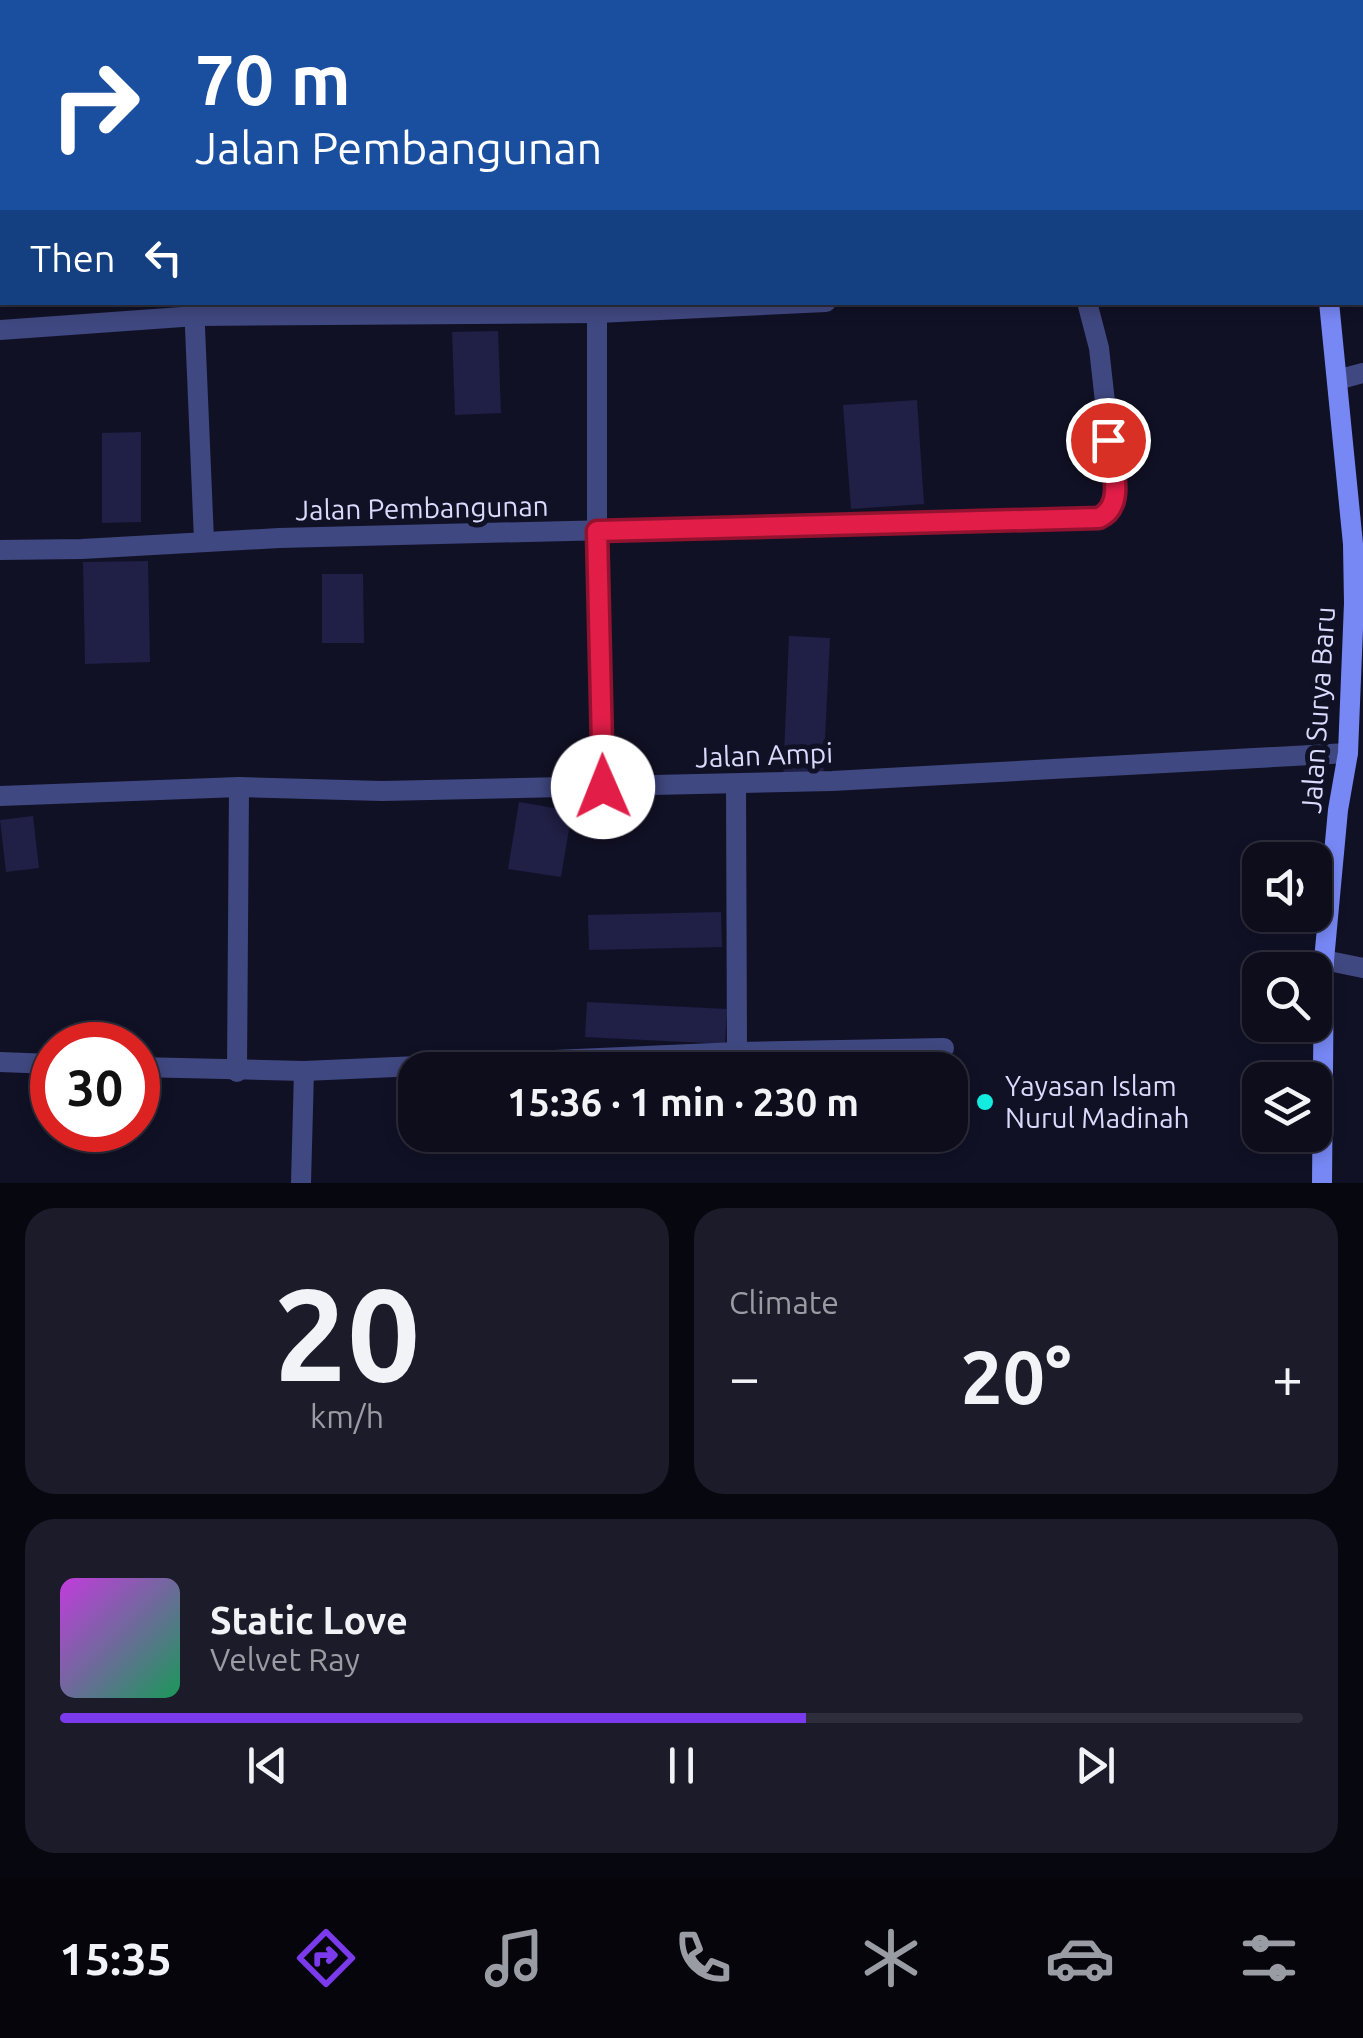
<!DOCTYPE html>
<html lang="en">
<head>
<meta charset="utf-8">
<style>
	body { margin:0; font-family:Ubuntu,sans-serif; background:#1b1b29; color:#f1f3f6; height:100vh; display:flex; flex-direction:column; font-size:38px; white-space:nowrap }
	* { box-sizing:border-box; margin:0 }
	p { font-size:32px; color:#9a9ca3 }
	.icon { flex:none; width:55px; height:55px; fill:none; stroke:currentColor; stroke-width:2; stroke-linecap:round; stroke-linejoin:round }
	.map { position:relative; height:1183px; overflow:hidden }
	.details { display:flex; flex-direction:column; gap:25px; padding:25px; background:#07070f; flex:1 }
	.details>* { flex:none }
	.banner { position:absolute; left:0px; top:0px; width:1365px; height:305px; box-shadow:0 5px 15px #0003,0 0 0 2px #2d2d3b; background:#1a4fa0; color:#fff; overflow:hidden }
	.controls { position:absolute; left:1242px; top:842px; display:grid; gap:20px }
	.controls a { display:grid; place-items:center; width:90px; height:90px; border-radius:20px; background:#0d0d1c; box-shadow:0 5px 15px #0003,0 0 0 2px #2d2d3b; font-size:50px }
	.speed { position:absolute; left:30px; top:1022px; display:flex; gap:20px; font-size:50px; font-weight:700; text-align:center }
	.speed>* { display:grid; place-content:center; width:130px; height:130px; border-radius:50%; background:#0d0d1c; box-shadow:0 5px 15px #0003,0 0 0 2px #2d2d3b; line-height:1 }
	.speed .limit { border:15px solid #d22; background:#fff; color:#111 }
	.pin { position:absolute; display:grid; place-items:center; width:85px; height:85px; color:#fff; margin:-42px; border:5px solid #fff; border-radius:50%; box-shadow:0 2px 10px #0007 }
	.me { position:absolute; width:110px; margin:-55px; rotate:359deg; stroke-linejoin:round; filter:drop-shadow(0 0 8px #0008) }
	.turn { display:flex; align-items:center; gap:35px; height:210px; padding:0 30px; font-size:45px }
	.turn .icon { width:130px; height:130px; stroke-width:2.5 }
	.turn b { display:block; font-size:70px; line-height:85px }
	.then { display:flex; align-items:center; height:95px; padding:0 30px; background:#0003; gap:20px; font-size:38px }
	.big { font-size:75px; font-weight:700; line-height:1.1 }
	.details .tile { flex:1; display:flex; flex-direction:column; justify-content:center; gap:15px; min-width:0; padding:0 35px; border-radius:30px; background:#1b1b29 }
	.details .dial { align-items:center; gap:0 }
	.dial b { font-size:130px; line-height:1 }
	.song { display:flex; align-items:center; gap:30px }
	.cover { width:120px; height:120px; border-radius:15px; background:linear-gradient(135deg,hsl(290 70% 55%),hsl(150 70% 35%)) }
	.played { height:10px; border-radius:5px; background:linear-gradient(90deg,#7c3aed 60%,#2d2d3b 60%) }
	.keys { display:flex; justify-content:space-around; direction:ltr }
	.heat { display:flex; justify-content:space-between; align-items:center; font-size:55px; direction:ltr }
	.details .tiles { flex:1; display:grid; gap:25px; grid-template-columns:1fr 1fr }
	.tile:last-child { grid-column:span 2 }
	.trip { position:absolute; left:398px; top:1052px; width:570px; height:100px; border-radius:30px; background:#0d0d1c; box-shadow:0 5px 15px #0003,0 0 0 2px #2d2d3b; font-weight:700; line-height:100px; text-align:center }
	.tab-bar { display:flex; height:160px; justify-content:space-around; align-items:center; background:#05050b; color:#9a9ca3 }
	.tab-bar .icon { width:70px; height:70px }
	.tab-bar .active { color:#7c3aed }
	.tab-bar b { font-size:45px; color:#f1f3f6 }
	.map>svg:first-child { display:block }
</style>
</head>
<body>
<div class="map">
<svg width="1363" height="1183" viewBox="0 0 1363 1183">
	<rect width="100%" height="100%" fill="#111126"/>
	<g fill="#201f45">
		<path d="M498,331l3,82 -46,2 -3,-83z"/>
		<path d="M917,400l7,104 -73,5 -8,-104z"/>
		<path d="M141,432v90l-39,1v-90z"/>
		<path d="M148,561l2,101 -65,2 -2,-102z"/>
		<path d="M322,574h41l1,69h-42z"/>
		<path d="M789,636l41,2 -7,142 -40,-1z"/>
		<path d="M519,802l53,9 -11,66 -53,-8z"/>
		<path d="M33,816l6,52 -33,4 -6,-52z"/>
		<path d="M721,912l1,35 -133,3 -1,-35z"/>
		<path d="M587,1002l140,7 -2,35 -140,-7z"/>
	</g>
	<g fill="none" stroke-linecap="round" stroke-linejoin="round">
		<g stroke="#404881" stroke-width="20">
			<path d="M164,0v2"/>
			<path d="M564,0v2"/>
			<path d="M0,87h2"/>
			<path d="M597,302v229l6,256"/>
			<path d="M194,304l10,236"/>
			<path d="M0,330l196,-14 402,-3 228,-11"/>
			<path d="M1337,380l26,-7"/>
			<path d="M0,550l82,-1 197,-11 820,-20 9,-4 8,-13 -17,-153 -12,-46"/>
			<path d="M736,784l1,268"/>
			<path d="M0,796l239,-9 143,4 450,-10 516,-28"/>
			<path d="M1324,960l39,8"/>
			<path d="M0,1062l52,2"/>
			<path d="M138,1067l166,4 433,-19 207,-4"/>
			<path d="M237,1072l2,-285"/>
			<path d="M301,1183l3,-112"/>
		</g>
		<g stroke="#7788f5" stroke-width="20">
			<path d="M912,0l2,2"/>
			<path d="M1362,136h1"/>
			<path d="M1322,1183l2,-223 14,-150 10,-57 6,-150 -1,-59 -24,-242"/>
		</g>
	</g>
	<g fill="none" stroke-linecap="round" stroke-linejoin="round">
		<g stroke="#92132f" stroke-width="25">
			<path id="route" d="M603,787l-6,-256 502,-13c28,-13 12,-54 9,-78"/>
		</g>
		<use href="#route" stroke="#e11d48" stroke-width="18"/>
	</g>
	<circle fill="#13ede0" stroke="#111126" stroke-width="4" cx="985" cy="1102" r="10"/>
	<g text-anchor="middle" stroke-width="10" stroke-linejoin="round" paint-order="stroke">
		<g font-size="28" fill="#d9dafc" stroke="#111126">
			<text transform="translate(422 508) rotate(-1)" y="10">Jalan Pembangunan</text>
			<text transform="translate(1318 710) rotate(-86)" y="10">Jalan Surya Baru</text>
			<text transform="translate(764 755) rotate(-2)" y="10">Jalan Ampi</text>
		</g>
		<g font-size="28" fill="#d9dafc" stroke="#111126" text-anchor="start">
			<text x="1005" y="1096">Yayasan Islam<tspan x="1005" dy="32">Nurul Madinah</tspan></text>
		</g>
	</g>
</svg>
<div class="controls">
<a><svg class="icon" aria-label="sound" viewBox="0 0 24 24"><path d="M4 9h4l5-4v14l-5-4H4zM17 9q2 3 0 6"/></svg></a>
<a><svg class="icon" aria-label="search" viewBox="0 0 24 24"><circle cx="10" cy="10" r="6"/><path d="M15 15l6 6"/></svg></a>
<a><svg class="icon" aria-label="layers" viewBox="0 0 24 24"><path d="M12 4l9 5-9 5-9-5zM3 14l9 5 9-5"/></svg></a>
</div>
<div class="speed"><div class="limit">30</div></div>
<div class="pin" style="left:1108px;top:440px;background:#d93025"><svg class="icon" aria-label="arrive" viewBox="0 0 24 24"><path d="M6 21V4h12l-3 4 3 4H6"/></svg></div>
<svg class="me" style="left:603px;top:787px" viewBox="-20 -20 40 40"><circle r="19" fill="#fff"/><path d="M0-13L10 11 0 6-10 11z" fill="#e11d48"/></svg>
<div class="trip">15:36 · 1 min · 230 m</div>
<div class="banner">
<div class="turn"><svg class="icon" aria-label="right" viewBox="0 0 24 24"><path d="M7 20v-9h11M14 6l5 5-5 5"/></svg><div><b>70 m</b>Jalan Pembangunan</div></div>
<div class="then">Then<svg class="icon" aria-label="left" viewBox="0 0 24 24"><path d="M17 20v-9H6M10 6l-5 5 5 5"/></svg></div>
</div>
</div>
<section class="details">
<div class="tiles">
<div class="tile dial"><b>20</b><p>km/h</p></div>
<div class="tile"><p>Climate</p>
<div class="heat"><a>−</a><b class="big">20°</b><a>+</a></div>
</div>
<div class="tile">
<div class="song"><i class="cover"></i><div><b>Static Love</b><p>Velvet Ray</p></div></div>
<div class="played"></div>
<div class="keys"><svg class="icon" aria-label="previous" viewBox="0 0 24 24"><path d="M18 5L8 12l10 7zM5 5v14"/></svg><svg class="icon" aria-label="pause" viewBox="0 0 24 24"><path d="M8 5v14M16 5v14"/></svg><svg class="icon" aria-label="next" viewBox="0 0 24 24"><path d="M6 5l10 7-10 7zM19 5v14"/></svg></div>
</div>
</div>
</section>
<nav class="tab-bar">
<b>15:35</b>
<svg class="icon active" aria-label="directions" viewBox="0 0 24 24"><path d="M12 3l9 9-9 9-9-9zM9 14v-3h6M13 9l2 2-2 2"/></svg>
<svg class="icon" aria-label="music" viewBox="0 0 24 24"><path d="M9 18V5l10-2v13"/><circle cx="6" cy="18" r="3"/><circle cx="16" cy="16" r="3"/></svg>
<svg class="icon" aria-label="phone" viewBox="0 0 24 24"><path d="M5 4h4l2 5-3 2q2 4 5 5l2-3 5 2v4C11 20 4 13 5 4z"/></svg>
<svg class="icon" aria-label="climate" viewBox="0 0 24 24"><path d="M12 3v18M4 7l16 10M4 17L20 7"/></svg>
<svg class="icon" aria-label="car" viewBox="0 0 24 24"><path d="M5 17H2v-5l4-1 3-4h7l3 4 3 1v5h-3M9 17h6M6 11h13"/><circle cx="7" cy="17" r="2"/><circle cx="17" cy="17" r="2"/></svg>
<svg class="icon" aria-label="filters" viewBox="0 0 24 24"><path d="M4 7h16M4 17h16"/><circle cx="9" cy="7" r="2"/><circle cx="15" cy="17" r="2"/></svg>
</nav>
</body>
</html>
